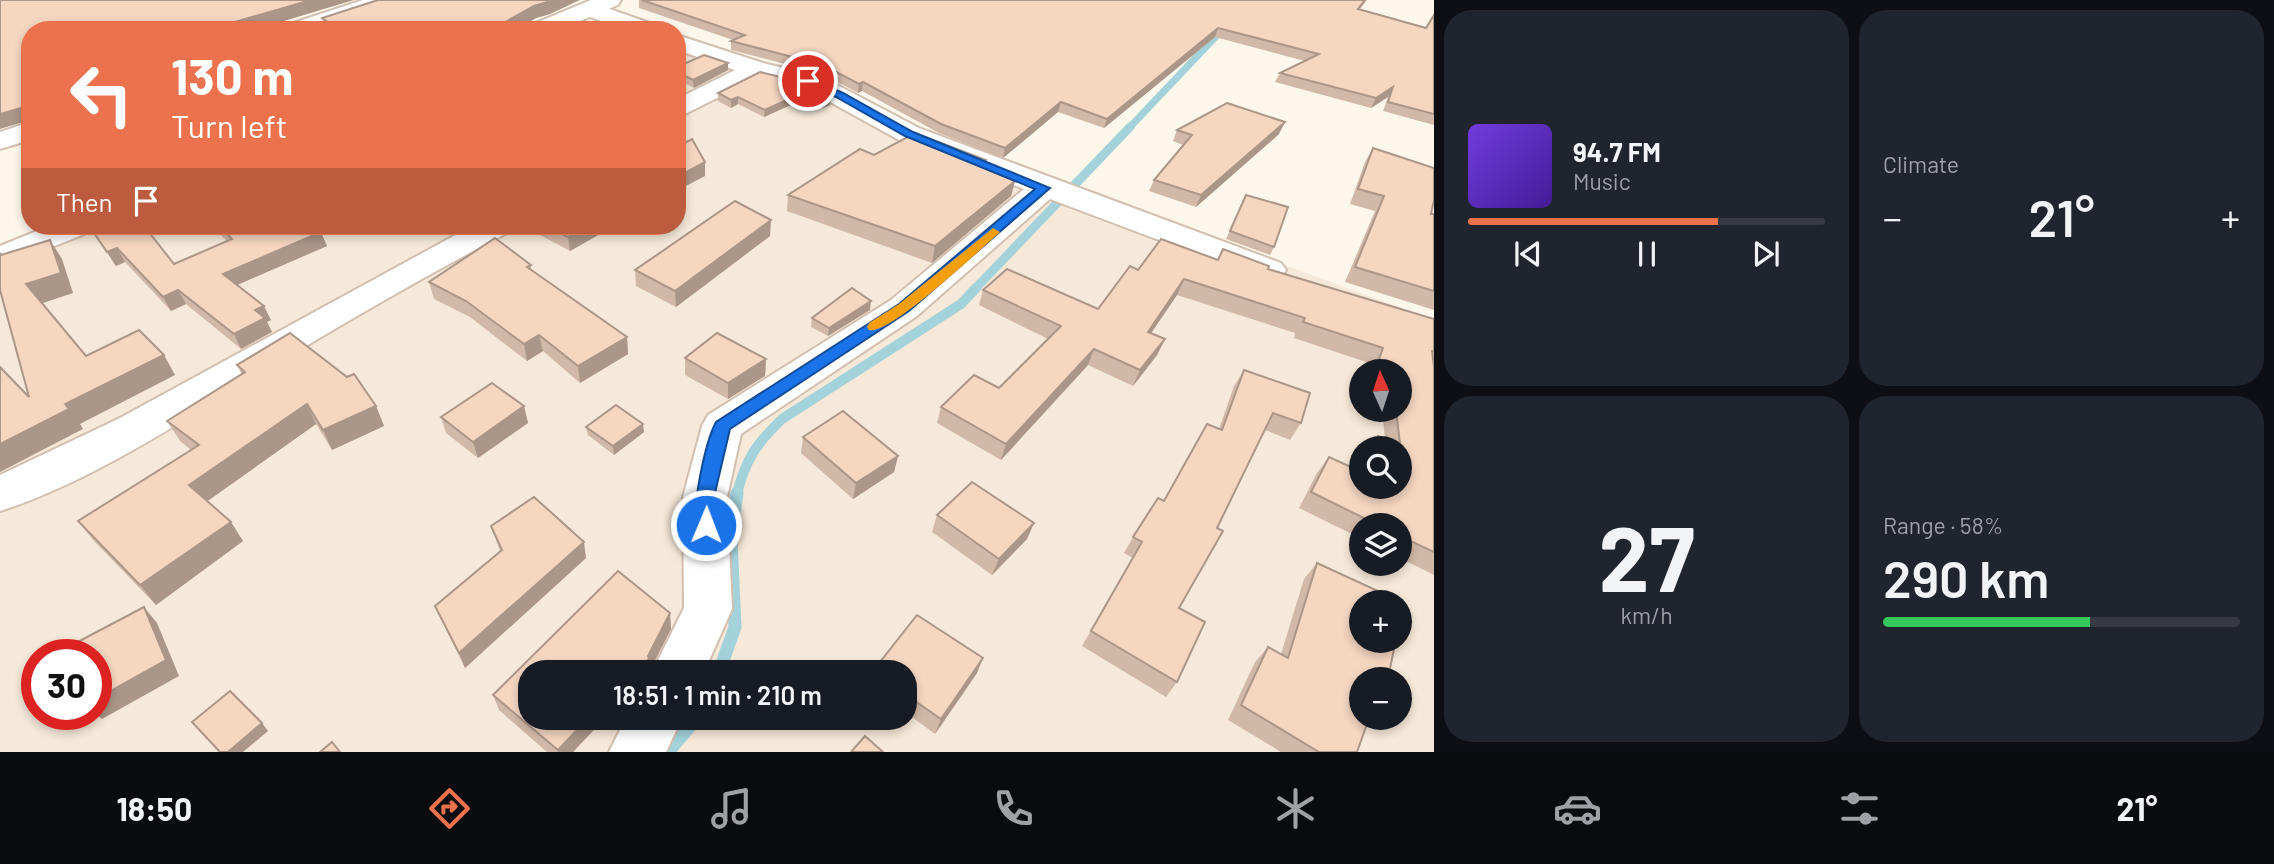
<!DOCTYPE html>
<html lang="en">
<head>
<meta charset="utf-8">
<style>
	body { margin:0; font-family:Barlow,sans-serif; background:#20242c; color:#f1f3f6; height:100vh; display:flex; flex-direction:column; font-size:26px; white-space:nowrap }
	* { box-sizing:border-box; margin:0 }
	p { font-size:23px; color:#9ea1a6 }
	.icon { flex:none; width:38px; height:38px; fill:none; stroke:currentColor; stroke-width:2; stroke-linecap:round; stroke-linejoin:round }
	.map { position:relative; flex:1; overflow:hidden }
	.side { display:flex; flex-direction:column; gap:10px; padding:10px; background:#0d0f14; width:840px }
	.side>* { flex:none }
	.banner { position:absolute; left:21px; top:21px; width:665px; height:214px; border-radius:28px; box-shadow:0 4px 10px #0003; background:#eb724d; color:#fff; overflow:hidden }
	.needle { width:46px; rotate:357deg }
	.tools { position:absolute; left:1349px; top:359px; display:grid; gap:14px }
	.tools a { display:grid; place-items:center; width:63px; height:63px; border-radius:50%; background:#171b24; box-shadow:0 4px 10px #0003; font-size:35px }
	.speed { position:absolute; left:21px; top:639px; display:flex; gap:14px; font-size:35px; font-weight:700; text-align:center }
	.speed>* { display:grid; place-content:center; width:91px; height:91px; border-radius:50%; background:#171b24; box-shadow:0 4px 10px #0003; line-height:1 }
	.speed .limit { border:10px solid #d22; background:#fff; color:#111 }
	.pin { position:absolute; display:grid; place-items:center; width:60px; height:60px; color:#fff; margin:-30px; border:4px solid #fff; border-radius:50%; box-shadow:0 2px 7px #0007 }
	.me { position:absolute; width:77px; margin:-38px; rotate:1deg; stroke-linejoin:round; filter:drop-shadow(0 0 5px #0008) }
	.turn { display:flex; align-items:center; gap:24px; height:147px; padding:0 35px; font-size:32px }
	.turn .icon { width:91px; height:91px; stroke-width:2.5 }
	.turn b { display:block; font-size:49px; line-height:60px }
	.then { display:flex; align-items:center; height:66px; padding:0 35px; background:#0003; gap:14px; font-size:26px }
	.big { font-size:52px; font-weight:600; line-height:1.1 }
	.side .card { flex:1; display:flex; flex-direction:column; justify-content:center; gap:10px; min-width:0; padding:0 24px; border-radius:28px; background:#20242c }
	.side .dial { align-items:center; gap:0 }
	.dial b { font-size:91px; line-height:1 }
	.song { display:flex; align-items:center; gap:21px }
	.cover { width:84px; height:84px; border-radius:10px; background:linear-gradient(135deg,hsl(260 70% 55%),hsl(260 70% 35%)) }
	.played { height:7px; border-radius:4px; background:linear-gradient(90deg,#eb724d 70%,#363941 70%) }
	.keys { display:flex; justify-content:space-around; direction:ltr }
	.heat { display:flex; justify-content:space-between; align-items:center; font-size:38px; direction:ltr }
	.charge { height:10px; border-radius:5px; background:linear-gradient(90deg,#34c759 58%,#363941 0) }
	.side .tiles { flex:1; display:grid; gap:10px; grid-template-columns:repeat(2,1fr) }
	.trip { position:absolute; left:518px; top:660px; width:399px; height:70px; border-radius:28px; background:#171b24; box-shadow:0 4px 10px #0003; font-weight:600; line-height:70px; text-align:center }
	.menu { display:flex; height:112px; justify-content:space-around; align-items:center; background:#090b0e; color:#9ea1a6 }
	.menu .icon { width:49px; height:49px }
	.menu .current { color:#eb724d }
	.menu b { font-size:32px; color:#f1f3f6 }
	main { display:flex; flex:1; min-height:0 }
	.map>svg:first-child { display:block }
</style>
</head>
<body>
<main>
<div class="map">
<svg width="1434" height="752" viewBox="0 0 1434 752">
	<rect width="100%" height="100%" fill="#fdf7eb"/>
	<path fill="#f6e9d9" fill-rule="evenodd" d="M677,41l757,279v432h-1434v-487l91,-39h586zM1362,371h38v39h-38zM1362,448h38v38h-38zM1362,525h38v39h-38zM1362,602h38v38h-38zM37,654h59v60h-59zM530,672h375v46h-375zM1362,679h38v39h-38z"/>
	<g fill="none" stroke-linecap="round" stroke-linejoin="round">
		<path stroke="#a3d2db" stroke-width="7" d="M1128,129l95,-100"/>
		<path stroke="#a3d2db" stroke-width="9" d="M974,290l156,-163"/>
		<path stroke="#a3d2db" stroke-width="10" d="M737,494c8,-34 20,-51 45,-75l179,-115 15,-16"/>
		<g stroke="#a3d2db" stroke-width="13">
			<path d="M719,672l16,-45 -4,-88 6,-46"/>
			<path d="M668,752l29,-34"/>
		</g>
		<g stroke="#d2bfaf" stroke-width="4">
			<g id="minor">
				<path d="M363,0h33l-3,5 -75,25h-34l3,-5z"/>
				<path d="M590,2l65,23 3,5h-33l-43,-16 -3,-5 3,-5z"/>
				<path d="M677,35l86,28 59,14 97,51 362,135 5,7 -5,7 -12,3 -12,-3 -207,-78 -133,117 -176,118 -14,63 5,112 -28,63h-52l32,-64 -1,-111 19,-71 6,-11 183,-115 133,-111 -125,-49 -94,-52 -46,-11 -82,41v-19l58,-29 -58,-20z"/>
				<path d="M30,122v18l-30,9v-17z"/>
				<path d="M472,226h40l-5,7c-84,44 -167,92 -249,142 -79,48 -170,108 -258,136v-36l120,-57z"/>
				<path d="M626,718h56l-16,34h-57z"/>
			</g>
		</g>
		<g stroke="#d2bfaf" stroke-width="4">
			<g id="tertiary">
				<path d="M591,0h30l-3,5 -59,25h-31l3,-5z"/>
				<path d="M49,226h43l-5,7 -87,35v-22z"/>
			</g>
		</g>
		<use href="#minor" fill="#fff" fill-rule="evenodd"/>
		<use href="#tertiary" fill="#fff" fill-rule="evenodd"/>
	</g>
	<g fill="#d2b8a6">
		<path d="M639,0h728l-7,9 66,19 8,-13v110l-51,-14 5,-14 -17,11 -96,-26 5,-9 25,-12 -90,-24 -111,91 -46,-16 -55,46 -64,-25 -77,-42 -4,2 -35,-19 -92,-24v-9l2,-1 -94,-32z"/>
		<path d="M550,14l-14,4 -21,12h-189l-4,-12z"/>
		<path d="M677,67l51,3 -34,18 -17,-9z"/>
		<path d="M760,72l71,25 -1,8 -7,3 -17,-10 -42,19 -26,-13 -7,4 -13,-7v-8z"/>
		<path d="M1177,130l102,4 -83,73 -47,-16 5,-11 29,-35 -10,-4z"/>
		<path d="M1373,148l58,66h3v96l-89,-28 30,-71 -25,-7 15,-42z"/>
		<path d="M874,155l112,5 -2,8 31,13 -4,15 -79,67 -145,-52 1,-16z"/>
		<path d="M1246,195l28,52 -4,8 -44,-16z"/>
		<path d="M211,226h104l12,20 -90,39 34,35 -4,2 5,10 -31,17 -55,-45 -15,7 -46,-49 -9,4 -26,-39 84,37 53,-23z"/>
		<path d="M523,226h91l-44,25z"/>
		<path d="M770,236l-94,71 -40,-21 -1,-16z"/>
		<path d="M1218,259l50,10 166,50v256l-34,-17v-33h-38v14l-63,-31 18,-35 12,-16 32,15 1,-3v17l38,-38h-31l9,-12 7,2 -3,-28h18v-39h-31l3,-7 -78,-26 1,-5 -118,-38 -26,38 14,6 -8,16 -24,31 -45,-21 -87,95 -64,-37 4,-16 58,-19 49,-49 -69,-34 4,-15 115,19 40,-39z"/>
		<path d="M531,265v5l96,67 1,17 -48,29 -37,-32 -16,10 -57,-44 -36,-18 -5,-17z"/>
		<path d="M870,310l-42,26 -17,-9 1,-9z"/>
		<path d="M685,358l81,1 -1,17 -37,23 -43,-24z"/>
		<path d="M237,365l139,41 8,20 -52,24 -16,-26 -109,77 36,40 -87,64 -62,-64 -16,-20 113,-71 -11,-9 -13,-20 75,-46z"/>
		<path d="M1244,370l57,53 -11,17 -25,-10 -86,178 -2,74 -11,15 -84,-51 51,-88 -9,-5 9,-16 31,-36 55,-72 15,-43z"/>
		<path d="M524,406l4,17 -50,35 -32,-25 -5,-16z"/>
		<path d="M586,427l58,5 -30,23 -26,-20z"/>
		<path d="M803,437l95,19 -4,16 -41,27 -52,-46z"/>
		<path d="M937,515l97,8 -7,16 -35,36 -60,-43z"/>
		<path d="M491,526l95,32 -121,110 -23,-47 -7,-15 65,-55z"/>
		<path d="M1317,563l72,110 -6,6h-21l-5,73h-76l-53,-32 27,-58 13,-15 13,7 23,-75z"/>
		<path d="M618,571l52,42 1,16 -21,41 1,2h-121v46h75l-32,34h-26l-48,-42 -6,-15z"/>
		<path d="M873,671l104,2 -42,61 -30,-22v-40h-33z"/>
	</g>
	<g fill="#ab9687">
		<path d="M311,0h43l-100,30h-39l-1,-2z"/>
		<path d="M554,0h26l-30,14 -14,4 -21,12h-24l43,-24z"/>
		<path d="M1218,28l-3,9 -111,91 3,-9z"/>
		<path d="M728,63v7l-34,18 -1,-8z"/>
		<path d="M863,82l-1,9 -4,2 1,-9z"/>
		<path d="M1393,87l-5,10 -17,11 5,-10z"/>
		<path d="M806,91v7l-42,19 1,-7z"/>
		<path d="M738,97v7l-7,4v-8z"/>
		<path d="M831,97l-1,8 -7,3v-8z"/>
		<path d="M1061,102l-3,10 -55,46 2,-10z"/>
		<path d="M24,107l6,13 -30,9v-15z"/>
		<path d="M1285,122l-6,12 -83,73 5,-12z"/>
		<path d="M705,162v14l-21,11v6l-7,4v-14l2,-7z"/>
		<path d="M1015,181l-4,15 -79,67 3,-17z"/>
		<path d="M771,220l-1,16 -94,71 -1,-16z"/>
		<path d="M588,226h26l-44,25 -2,-14z"/>
		<path d="M321,232l6,14 -97,42 -7,-14z"/>
		<path d="M50,240l12,19 11,34 -33,11 -14,-20z"/>
		<path d="M117,248l8,14 -9,4 -9,-14z"/>
		<path d="M1184,279l-7,16 -36,53 7,-16z"/>
		<path d="M178,290l8,14 -15,7 -8,-14z"/>
		<path d="M871,301l-1,9 -42,26 1,-8z"/>
		<path d="M264,306l7,14 -4,2 5,10 -31,17 -7,-15 21,-24z"/>
		<path d="M539,335l4,16 -16,10 -3,-17z"/>
		<path d="M627,337l1,17 -48,29 -2,-17z"/>
		<path d="M1165,339l-8,16 -24,31 7,-16z"/>
		<path d="M1094,349l-6,16 -87,95 5,-16z"/>
		<path d="M164,355l11,20 -95,49 3,5 -83,43v-28l65,-40z"/>
		<path d="M766,359l-1,17 -37,23v-16z"/>
		<path d="M307,404l9,20 -114,81 -13,-20z"/>
		<path d="M376,406l8,20 -52,24 -9,-20z"/>
		<path d="M524,406l4,17 -50,35 -5,-16z"/>
		<path d="M643,424l1,8 -30,23 -1,-9z"/>
		<path d="M898,456l-4,16 -41,27 3,-16z"/>
		<path d="M231,522l12,19 -87,64 -16,-20z"/>
		<path d="M1034,523l-7,16 -35,36 7,-16z"/>
		<path d="M584,542l2,16 -121,110 -6,-15z"/>
		<path d="M144,607l13,16 22,53 -77,43 -6,-5v-15z"/>
		<path d="M670,613l1,16 -21,41 1,2h-15l12,-16z"/>
		<path d="M983,658l-6,15 -42,61 6,-15z"/>
		<path d="M588,718h17l-32,34h-15v-2z"/>
		<path d="M262,723l6,8 -25,21h-15z"/>
	</g>
	<g fill="#f4d6c1" stroke="#ab9687" stroke-width="2">
		<path d="M0,0h311l-97,28 4,2h-188v108l-7,-9 1,-22 -24,7z"/>
		<path d="M378,0h176l-20,6 -43,24h-152l-17,-12z"/>
		<path d="M642,0h723l-7,9 68,19 8,-13v99l-46,-12 5,-15 -17,11 -96,-25 39,-19 -101,-26 -111,91 -46,-17 -56,46 -64,-24 -78,-42 -4,2 -36,-19 -92,-24 14,-6z"/>
		<path d="M704,55l24,8 -35,17 -16,-8v-5z"/>
		<path d="M760,72l45,11 26,14 -8,3 -17,-9 -41,19 -27,-13 -7,3 -13,-7z"/>
		<path d="M1227,103l58,19 -84,73 -47,-15 38,-45 -15,-5z"/>
		<path d="M915,133l71,27 -7,6 36,15 -80,65 -147,-51 72,-46 14,6z"/>
		<path d="M692,139l13,23 -26,14 5,3 -7,4v-36z"/>
		<path d="M1373,148l61,20v32l-3,14h3v77l-79,-24 29,-71 -26,-7z"/>
		<path d="M1246,195l42,12 -14,40 -44,-16z"/>
		<path d="M735,201l36,19 -96,71 -40,-21z"/>
		<path d="M94,226h50l30,38 58,-25 -13,-13h96l6,6 -98,42 41,32 -9,4 10,8 -31,16 -56,-44 -15,7 -46,-49 -10,4 -17,-25z"/>
		<path d="M547,226h41l-20,11z"/>
		<path d="M495,238l36,27 -4,2 100,70 -49,29 -39,-31 -15,9 -58,-43 -37,-19z"/>
		<path d="M1161,239l57,21 5,-11 46,17 -1,3 166,50v32h-2l2,16v185l-34,-16v-11h-22l-67,-33 18,-35 33,15v14h38v-38h-25l3,-12 22,8 -4,-34h4v-39h-9v-1l-14,-5 6,-17 -80,-26 2,-4 -121,-39 -36,53 17,7 -25,31 -46,-21 -88,95 -65,-37 33,-32 25,13 62,-62 -78,-36 24,-21 91,40 32,-43 8,4z"/>
		<path d="M50,240l11,33 -35,11 60,72 53,-26 25,25 -99,49 4,5 -69,35v-77l29,30 -29,-107v-37l1,2z"/>
		<path d="M852,288l19,13 -42,27 -17,-10z"/>
		<path d="M290,333l57,44 7,-3 22,32 -53,24 -16,-26 -118,81 42,37 -91,63 -62,-64 121,-76 -32,-24 78,-49 -8,-7z"/>
		<path d="M717,333l49,26 -38,24 -43,-25z"/>
		<path d="M1244,370l66,23 -9,30 -28,-10 -56,115 6,3 -44,77 26,14 -28,60 -86,-51 51,-89 -9,-5 25,-39 6,3 43,-77 15,6z"/>
		<path d="M492,383l32,23 -51,36 -32,-25z"/>
		<path d="M616,405l27,19 -30,22 -27,-19z"/>
		<path d="M843,411l55,45 -42,27 -53,-46z"/>
		<path d="M972,482l62,41 -35,36 -62,-44z"/>
		<path d="M534,497l50,45 -125,111 -24,-47 67,-56 -11,-24z"/>
		<path d="M1317,563l87,40 -4,18v-19h-38v38h34l-7,33 -4,-1 -3,7h-20v39h7l-12,34h-38l-78,-47 27,-58 20,11z"/>
		<path d="M618,571l52,42 -22,43 1,3 -13,13h-106v46h58l-30,32 -65,-55z"/>
		<path d="M144,607l22,53 -70,39v-45h-26l-2,-7z"/>
		<path d="M917,615l66,43 -42,61 -36,-25v-22h-31l-1,-1z"/>
		<path d="M230,691l32,32 -34,29h-8l-28,-30z"/>
		<path d="M865,736l18,16h-32z"/>
		<path d="M332,742l8,10h-20z"/>
	</g>
	<path fill="#1a73e8" stroke="#114b97" stroke-width="2" d="M808,78l35,15 70,39 137,56 -141,123 -179,118 -16,68 1,28 -3,6 -6,2 -7,-2c-10,-19 7,-90 17,-109l183,-118 136,-115 -130,-53 -69,-39 -32,-14 -1,-2z"/>
	<path fill="#f59e0b" d="M993,228l7,4 -2,2c-20,17 -109,102 -129,96l-2,-3 2,-4 30,-19z"/>
</svg>
<div class="tools">
<a><svg class="needle" viewBox="-14 -14 28 28"><path d="M0-13l5 13h-10z" fill="#e53935"/><path d="M0 13l5-13h-10z" fill="#9ea1a6"/></svg></a>
<a><svg class="icon" aria-label="search" viewBox="0 0 24 24"><circle cx="10" cy="10" r="6"/><path d="M15 15l6 6"/></svg></a>
<a><svg class="icon" aria-label="layers" viewBox="0 0 24 24"><path d="M12 4l9 5-9 5-9-5zM3 14l9 5 9-5"/></svg></a>
<a>+</a>
<a>−</a>
</div>
<div class="speed"><div class="limit">30</div></div>
<div class="pin" style="left:808px;top:81px;background:#d93025"><svg class="icon" aria-label="arrive" viewBox="0 0 24 24"><path d="M6 21V4h12l-3 4 3 4H6"/></svg></div>
<svg class="me" style="left:706px;top:525px" viewBox="-20 -20 40 40"><circle r="17" fill="#1a73e8" stroke="#fff" stroke-width="3"/><path d="M0-11L8 9 0 5-8 9z" fill="#fff"/></svg>
<div class="trip">18:51 · 1 min · 210 m</div>
<div class="banner">
<div class="turn"><svg class="icon" aria-label="left" viewBox="0 0 24 24"><path d="M17 20v-9H6M10 6l-5 5 5 5"/></svg><div><b>130 m</b>Turn left</div></div>
<div class="then">Then<svg class="icon" aria-label="arrive" viewBox="0 0 24 24"><path d="M6 21V4h12l-3 4 3 4H6"/></svg></div>
</div>
</div>
<section class="side">
<div class="tiles">
<div class="card">
<div class="song"><i class="cover"></i><div><b>94.7 FM</b><p>Music</p></div></div>
<div class="played"></div>
<div class="keys"><svg class="icon" aria-label="previous" viewBox="0 0 24 24"><path d="M18 5L8 12l10 7zM5 5v14"/></svg><svg class="icon" aria-label="pause" viewBox="0 0 24 24"><path d="M8 5v14M16 5v14"/></svg><svg class="icon" aria-label="next" viewBox="0 0 24 24"><path d="M6 5l10 7-10 7zM19 5v14"/></svg></div>
</div>
<div class="card"><p>Climate</p>
<div class="heat"><a>−</a><b class="big">21°</b><a>+</a></div>
</div>
<div class="card dial"><b>27</b><p>km/h</p></div>
<div class="card"><p>Range · 58%</p><b class="big">290 km</b><div class="charge"></div></div>
</div>
</section>
</main>
<nav class="menu">
<b>18:50</b>
<svg class="icon current" aria-label="directions" viewBox="0 0 24 24"><path d="M12 3l9 9-9 9-9-9zM9 14v-3h6M13 9l2 2-2 2"/></svg>
<svg class="icon" aria-label="music" viewBox="0 0 24 24"><path d="M9 18V5l10-2v13"/><circle cx="6" cy="18" r="3"/><circle cx="16" cy="16" r="3"/></svg>
<svg class="icon" aria-label="phone" viewBox="0 0 24 24"><path d="M5 4h4l2 5-3 2q2 4 5 5l2-3 5 2v4C11 20 4 13 5 4z"/></svg>
<svg class="icon" aria-label="climate" viewBox="0 0 24 24"><path d="M12 3v18M4 7l16 10M4 17L20 7"/></svg>
<svg class="icon" aria-label="car" viewBox="0 0 24 24"><path d="M5 17H2v-5l4-1 3-4h7l3 4 3 1v5h-3M9 17h6M6 11h13"/><circle cx="7" cy="17" r="2"/><circle cx="17" cy="17" r="2"/></svg>
<svg class="icon" aria-label="filters" viewBox="0 0 24 24"><path d="M4 7h16M4 17h16"/><circle cx="9" cy="7" r="2"/><circle cx="15" cy="17" r="2"/></svg>
<b>21°</b>
</nav>
</body>
</html>
